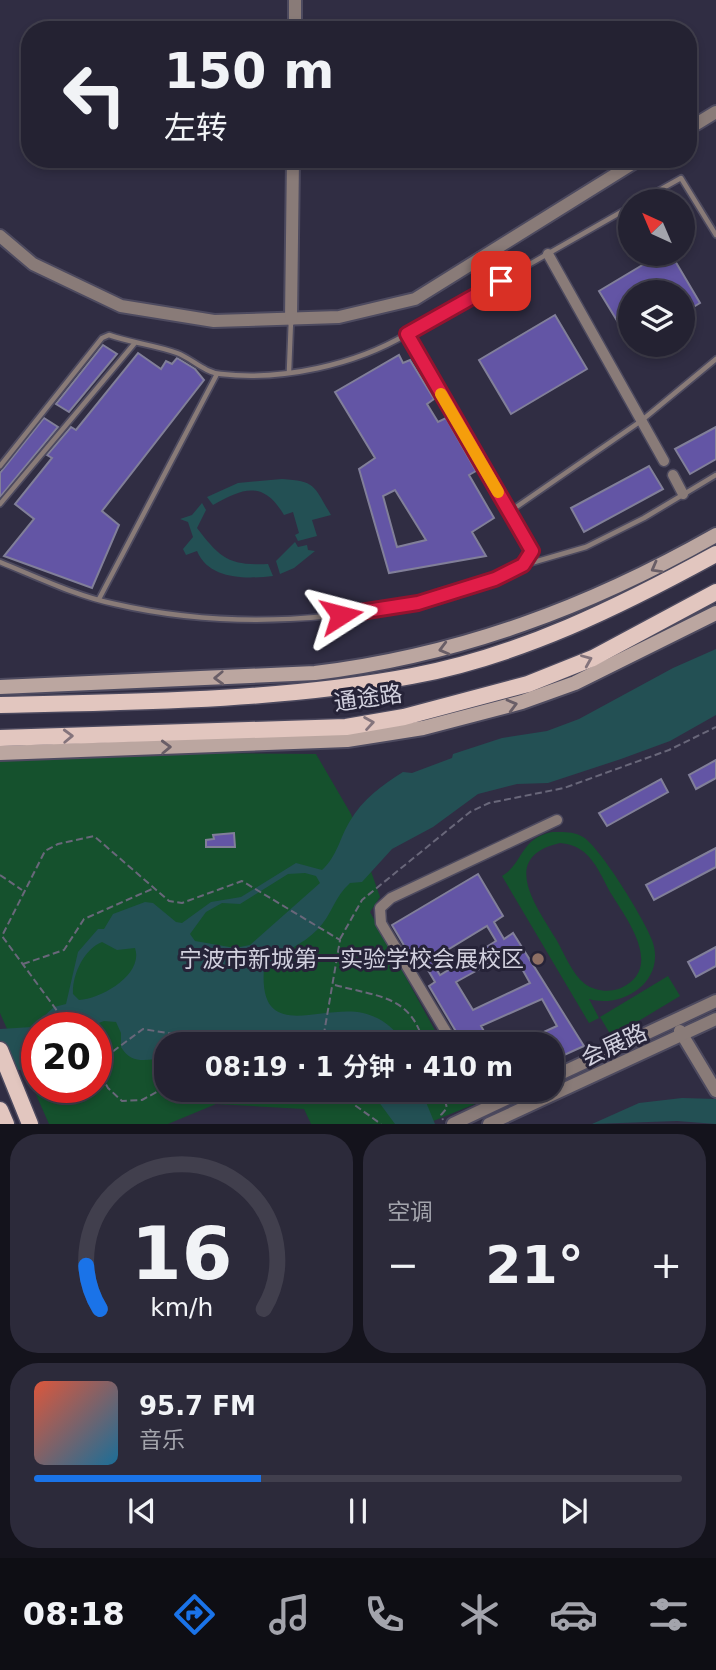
<!DOCTYPE html>
<html lang="zh">
<head>
<meta charset="utf-8">
<style>
	body { margin:0; font-family:"DejaVu Sans","Noto Sans SC",sans-serif; background:#2c2a3a; color:#f1f3f6; height:100vh; display:flex; flex-direction:column; font-size:26px; white-space:nowrap }
	* { box-sizing:border-box; margin:0 }
	p { font-size:23px; color:#a3a4ac }
	.icon { flex:none; width:38px; height:38px; fill:none; stroke:currentColor; stroke-width:2; stroke-linecap:round; stroke-linejoin:round }
	.map { position:relative; height:1124px; overflow:hidden }
	.panel { display:flex; flex-direction:column; gap:10px; padding:10px; background:#14131c; flex:1 }
	.panel>* { flex:none }
	.guide { position:absolute; left:21px; top:21px; width:676px; height:147px; border-radius:28px; box-shadow:0 4px 10px #0003,0 0 0 2px #413f4d; background:#242232; color:#f1f3f6; overflow:hidden }
	.needle { width:46px; rotate:316deg }
	.controls { position:absolute; left:618px; top:189px; display:grid; gap:14px }
	.controls a { display:grid; place-items:center; width:77px; height:77px; border-radius:50%; background:#242232; box-shadow:0 4px 10px #0003,0 0 0 2px #413f4d; font-size:35px }
	.speed { position:absolute; left:21px; top:1012px; display:flex; gap:14px; font-size:35px; font-weight:700; text-align:center }
	.speed>* { display:grid; place-content:center; width:91px; height:91px; border-radius:50%; background:#242232; box-shadow:0 4px 10px #0003,0 0 0 2px #413f4d; line-height:1 }
	.speed .limit { border:10px solid #d22; background:#fff; color:#111 }
	.pin { position:absolute; display:grid; place-items:center; width:60px; height:60px; color:#fff; margin:-30px; border-radius:14px; box-shadow:0 4px 10px #0006 }
	.me { position:absolute; width:77px; margin:-38px; rotate:81deg; stroke-linejoin:round; filter:drop-shadow(0 0 5px #0008) }
	.turn { display:flex; align-items:center; gap:24px; height:147px; padding:0 28px; font-size:32px }
	.turn .icon { width:91px; height:91px; stroke-width:2.5 }
	.turn b { display:block; font-size:49px; line-height:60px }
	.big { font-size:52px; font-weight:600; line-height:1.1 }
	.panel .card { flex:1; display:flex; flex-direction:column; justify-content:center; gap:10px; min-width:0; padding:0 24px; border-radius:28px; background:#2c2a3a }
	.panel .dial { align-items:center; gap:0 }
	.dial svg { height:182px; overflow:visible; fill:none; stroke:#413f4d; stroke-width:7; stroke-linecap:round; text-anchor:middle }
	.dial text { fill:#f1f3f6; stroke:none }
	.song { display:flex; align-items:center; gap:21px }
	.cover { width:84px; height:84px; border-radius:10px; background:linear-gradient(135deg,hsl(10 70% 55%),hsl(200 70% 35%)) }
	.played { height:7px; border-radius:4px; background:linear-gradient(90deg,#1a73e8 35%,#413f4d 35%) }
	.keys { display:flex; justify-content:space-around; direction:ltr }
	.heat { display:flex; justify-content:space-between; align-items:center; font-size:38px; direction:ltr }
	.panel .tiles { flex:1; display:grid; gap:10px; grid-template-columns:1fr 1fr }
	.card:last-child { grid-column:span 2 }
	.trip { position:absolute; left:154px; top:1032px; width:410px; height:70px; border-radius:28px; background:#242232; box-shadow:0 4px 10px #0003,0 0 0 2px #413f4d; font-weight:600; line-height:70px; text-align:center }
	.dock { display:flex; height:112px; justify-content:space-around; align-items:center; background:#0e0e14; color:#a3a4ac }
	.dock .icon { width:49px; height:49px }
	.dock .on { color:#1a73e8 }
	.dock b { font-size:32px; color:#f1f3f6 }
	.map>svg:first-child { display:block }
</style>
</head>
<body>
<div class="map">
<svg width="716" height="1124" viewBox="0 0 716 1124">
	<rect width="100%" height="100%" fill="#302d43"/>
	<g fill="#15512d" fill-rule="evenodd">
		<path d="M198,753l118,1 35,60 29,83 -10,15 73,133h-277v45h302l7,14 -49,20h-115l-7,-15 -88,-5 -48,20h-119l-49,-111v-253zM37,1027h59v60h-59z"/>
		<path d="M552,832c11,0 21,-1 31,5 17,10 62,83 69,103 15,40 -28,69 -63,59l10,19 -10,5 -87,-147c22,-13 17,-37 50,-44zM560,843c10,1 16,3 24,9 12,10 19,27 26,40 16,26 55,76 11,96 -12,5 -26,3 -36,-4 -13,-10 -21,-31 -29,-45 -19,-32 -58,-82 4,-96z"/>
		<path d="M668,976l12,20 -68,41 -12,-20z"/>
	</g>
	<g fill="#235054" fill-rule="evenodd">
		<path d="M282,479c35,2 32,8 49,36l-19,5 5,16 -19,5 -3,-6 4,-2 -6,-21 -9,3c-21,-35 -41,-27 -71,-10l-6,-8 31,-14z"/>
		<path d="M202,503l4,7 -9,18c23,30 32,38 71,36l5,12c-27,3 -64,4 -76,-25l-11,4 -3,-6 10,-12 -5,-15 -8,-3 12,-4z"/>
		<path d="M295,542l3,5 9,-2 1,5 7,1 -21,17 -14,6 -4,-13z"/>
		<path d="M716,649v66l-46,26 -49,18 -73,24 -31,1 -39,10 -45,33 -41,22 -30,33 -12,1c-15,13 -19,33 -32,46 -16,17 -37,22 -54,39 -6,76 55,36 99,45 20,5 32,16 43,32h-240v13c-18,1 -34,8 -45,-11v-14l-5,-11 -12,-1 -16,6h-51v42l-37,2v-42l32,-2 22,-20 12,-3 12,-52 20,-23h6l9,-15 32,-12 8,1 23,19 6,1 29,-21 30,-5 55,-34 26,7c15,-13 18,-33 28,-49 12,-21 32,-36 53,-49l9,1 40,-15 1,-4 49,-16 45,-7 32,-12 94,-51zM305,873l11,3 4,7 -70,62 -15,3 -40,-7 -5,-7 16,-22 16,-9 18,1 48,-30zM102,942l15,8 18,-2c9,26 -33,51 -56,52l-6,-6c-1,-19 11,-45 29,-52z"/>
		<path d="M370,1090h51l14,34h-40z"/>
		<path d="M682,1098l34,1v25l-39,-3 -85,3 47,-21z"/>
	</g>
	<g fill="#6355a5" stroke="#817f99" stroke-width="2" fill-rule="evenodd">
		<path d="M661,254h10l29,49 -18,11v-22h-52v50l-31,-51z"/>
		<path d="M555,315l32,54 -76,45 -32,-54z"/>
		<path d="M103,345l14,9 -48,58 -13,-8z"/>
		<path d="M138,353l23,16 5,-8 6,3 5,-6 18,11 9,11 -102,131 17,14 -27,63 -88,-32 30,-37 -19,-15 37,-46 -5,-3 24,-28 5,3z"/>
		<path d="M399,355l4,8 7,-3 24,39 -7,5 11,18 8,-4 30,53 -7,4 25,43 -22,14 14,24 -97,17 -30,-104 16,-11 -40,-66zM395,490l31,50 -29,7 -14,-51z"/>
		<path d="M44,418l14,9 -58,70v-24z"/>
		<path d="M716,427v32l-26,15 -15,-25z"/>
		<path d="M649,466l14,23 -79,43 -13,-24z"/>
		<path d="M716,760v18l-20,11 -7,-14z"/>
		<path d="M661,779l7,13 -61,34 -8,-13z"/>
		<path d="M234,833l1,14h-29v-7l8,-1 -1,-4z"/>
		<path d="M716,848v19l-62,33 -8,-15z"/>
		<path d="M478,874l25,42 -9,6 10,17 9,-6 71,113 -33,15v-16h-36l42,-19 -15,-27 -61,27 11,19h-28l-35,-59 6,-4 -16,-27 -7,4 -20,-34zM487,926l9,15 -56,34 -9,-15zM512,951l18,32 -57,27 -17,-28z"/>
		<path d="M716,947v19l-20,11 -8,-15z"/>
	</g>
	<g fill="none" stroke-linecap="round" stroke-linejoin="round">
		<g stroke="#4d4a5f" stroke-width="8">
			<g id="service">
				<path d="M640,201l41,-23 35,57"/>
				<path d="M407,334l223,-127"/>
				<path d="M289,371l2,-51"/>
				<path d="M0,466l102,-128 7,-3c23,8 46,10 68,18 14,5 28,20 44,21 61,7 134,-9 186,-40l125,217c-15,23 -43,29 -68,37 -110,35 -236,42 -349,16 -39,-8 -78,-27 -115,-42"/>
				<path d="M0,504l134,-160"/>
				<path d="M509,512l132,-91 75,-62"/>
				<path d="M524,565l62,-18 58,-29 72,-43"/>
				<path d="M99,599l118,-225"/>
			</g>
		</g>
		<g stroke="#4d4a5f" stroke-width="13">
			<g id="minor">
				<path d="M548,254l116,207"/>
				<path d="M673,475l10,19"/>
				<path d="M454,1045l-73,-122 -1,-15 11,-10 166,-78"/>
				<path d="M481,1090l9,16"/>
			</g>
		</g>
		<g stroke="#4d4a5f" stroke-width="16">
			<g id="tertiary">
				<path d="M295,30v-30"/>
				<path d="M688,129l28,-17"/>
				<path d="M0,236l33,28 88,42 93,15 125,-4 76,-18 225,-140"/>
				<path d="M291,319l2,-160"/>
				<path d="M680,1031l36,60"/>
				<path d="M551,1078l165,-77"/>
				<path d="M453,1124l72,-34"/>
				<path d="M489,1124l227,-105"/>
			</g>
		</g>
		<g stroke="#4d4a5f" stroke-width="18">
			<g id="secondary">
				<path d="M0,687l315,-14c146,-18 274,-66 401,-138"/>
				<path d="M0,753l347,-13 76,-12 99,-26 53,-19 141,-70"/>
			</g>
		</g>
		<g stroke="#4d4a5f" stroke-width="19">
			<g id="primary">
				<path d="M0,705c135,-3 279,-4 412,-29 108,-20 209,-70 304,-122"/>
				<path d="M0,738l346,-11 58,-10 124,-33 65,-26 123,-66"/>
				<path d="M0,1050l30,74"/>
				<path d="M0,1110l6,14"/>
			</g>
		</g>
		<g stroke="#69677a" stroke-width="2" stroke-dasharray="7 3.5" stroke-linecap="butt">
			<path d="M0,875l22,15"/>
			<path d="M340,939l22,-39 108,-88 19,-9 75,-15 105,-38 47,-23"/>
			<path d="M23,964l41,-14 20,-31 68,-30"/>
			<path d="M335,985c43,12 77,10 89,60"/>
			<path d="M69,1027l-67,-91 43,-85 13,-7 36,-8 75,65 13,2 60,-22 98,59 -18,105"/>
			<path d="M96,1064l47,-35 42,7 6,9"/>
			<path d="M96,1066l12,22 14,13 20,-1 24,-13"/>
			<path d="M341,1090l15,16 25,18"/>
			<path d="M442,1090l5,18 -6,7 2,5"/>
		</g>
		<use href="#service" stroke="#897b78" stroke-width="4.5"/>
		<use href="#minor" stroke="#897b78" stroke-width="10"/>
		<use href="#tertiary" stroke="#897b78" stroke-width="12"/>
		<use href="#secondary" stroke="#bba6a0" stroke-width="14"/>
		<use href="#primary" stroke="#e2c6bf" stroke-width="16"/>
	</g>
	<defs><path id="oneway-chevron" d="M-2-3.5L2.5 0L-2 3.5" fill="none" stroke-width="1.6" stroke-linecap="round" stroke-linejoin="round" transform="scale(1.75)"/></defs>
	<g stroke="#695e67">
		<use href="#oneway-chevron" transform="translate(656 568) rotate(151)"/>
		<use href="#oneway-chevron" transform="translate(444 649) rotate(165)"/>
		<use href="#oneway-chevron" transform="translate(219 678) rotate(178)"/>
		<use href="#oneway-chevron" transform="translate(512 705) rotate(-15)"/>
		<use href="#oneway-chevron" transform="translate(166 747) rotate(-2)"/>
	</g>
	<g stroke="#84747c">
		<use href="#oneway-chevron" transform="translate(587 660) rotate(-23)"/>
		<use href="#oneway-chevron" transform="translate(369 723) rotate(-9)"/>
		<use href="#oneway-chevron" transform="translate(68 736) rotate(-2)"/>
	</g>
	<g fill="none" stroke-linecap="round" stroke-linejoin="round">
		<g stroke="#92132f" stroke-width="18">
			<path id="route" d="M341,615l77,-12 77,-24 28,-14 9,-14 -125,-217 94,-53"/>
		</g>
		<use href="#route" stroke="#e11d48" stroke-width="12"/>
		<path stroke="#f59e0b" stroke-width="12" d="M441,394l57,98"/>
	</g>
	<circle fill="#8d6e63" stroke="#262338" stroke-width="2.5" cx="538" cy="959" r="7"/>
	<g text-anchor="middle" stroke-width="6" stroke-linejoin="round" paint-order="stroke">
		<g font-size="23" fill="#d1d0de" stroke="#262338">
			<text transform="translate(368 698) rotate(-8)" y="8">通途路</text>
			<text transform="translate(614 1045) rotate(-25)" y="8">会展路</text>
		</g>
		<g font-size="23" fill="#d1d0de" stroke="#262338" text-anchor="end">
			<text x="524" y="967">宁波市新城第一实验学校会展校区</text>
		</g>
	</g>
</svg>
<div class="controls">
<a><svg class="needle" viewBox="-14 -14 28 28"><path d="M0-13l5 13h-10z" fill="#e53935"/><path d="M0 13l5-13h-10z" fill="#a3a4ac"/></svg></a>
<a><svg class="icon" aria-label="layers" viewBox="0 0 24 24"><path d="M12 4l9 5-9 5-9-5zM3 14l9 5 9-5"/></svg></a>
</div>
<div class="speed"><div class="limit">20</div></div>
<div class="pin" style="left:501px;top:281px;background:#d93025"><svg class="icon" aria-label="arrive" viewBox="0 0 24 24"><path d="M6 21V4h12l-3 4 3 4H6"/></svg></div>
<svg class="me" style="left:341px;top:615px" viewBox="-20 -20 40 40"><path d="M0-17L14 15 0 8-14 15z" fill="#e11d48" stroke="#fff" stroke-width="4"/></svg>
<div class="trip">08:19 · 1 分钟 · 410 m</div>
<div class="guide">
<div class="turn"><svg class="icon" aria-label="left" viewBox="0 0 24 24"><path d="M17 20v-9H6M10 6l-5 5 5 5"/></svg><div><b>150 m</b>左转</div></div>
</div>
</div>
<section class="panel">
<div class="tiles">
<div class="card dial"><svg viewBox="0 0 100 80">
<path d="M14 69A42 42 0 1 1 86 69"/>
<path d="M14 69A42 42 0 0 1 8 50" stroke="#1a73e8"/>
<text x="50" y="56" font-size="32" font-weight="700">16</text>
<text x="50" y="72" font-size="11">km/h</text>
</svg></div>
<div class="card"><p>空调</p>
<div class="heat"><a>−</a><b class="big">21°</b><a>+</a></div>
</div>
<div class="card">
<div class="song"><i class="cover"></i><div><b>95.7 FM</b><p>音乐</p></div></div>
<div class="played"></div>
<div class="keys"><svg class="icon" aria-label="previous" viewBox="0 0 24 24"><path d="M18 5L8 12l10 7zM5 5v14"/></svg><svg class="icon" aria-label="pause" viewBox="0 0 24 24"><path d="M8 5v14M16 5v14"/></svg><svg class="icon" aria-label="next" viewBox="0 0 24 24"><path d="M6 5l10 7-10 7zM19 5v14"/></svg></div>
</div>
</div>
</section>
<nav class="dock">
<b>08:18</b>
<svg class="icon on" aria-label="directions" viewBox="0 0 24 24"><path d="M12 3l9 9-9 9-9-9zM9 14v-3h6M13 9l2 2-2 2"/></svg>
<svg class="icon" aria-label="music" viewBox="0 0 24 24"><path d="M9 18V5l10-2v13"/><circle cx="6" cy="18" r="3"/><circle cx="16" cy="16" r="3"/></svg>
<svg class="icon" aria-label="phone" viewBox="0 0 24 24"><path d="M5 4h4l2 5-3 2q2 4 5 5l2-3 5 2v4C11 20 4 13 5 4z"/></svg>
<svg class="icon" aria-label="climate" viewBox="0 0 24 24"><path d="M12 3v18M4 7l16 10M4 17L20 7"/></svg>
<svg class="icon" aria-label="car" viewBox="0 0 24 24"><path d="M5 17H2v-5l4-1 3-4h7l3 4 3 1v5h-3M9 17h6M6 11h13"/><circle cx="7" cy="17" r="2"/><circle cx="17" cy="17" r="2"/></svg>
<svg class="icon" aria-label="filters" viewBox="0 0 24 24"><path d="M4 7h16M4 17h16"/><circle cx="9" cy="7" r="2"/><circle cx="15" cy="17" r="2"/></svg>
</nav>
</body>
</html>
